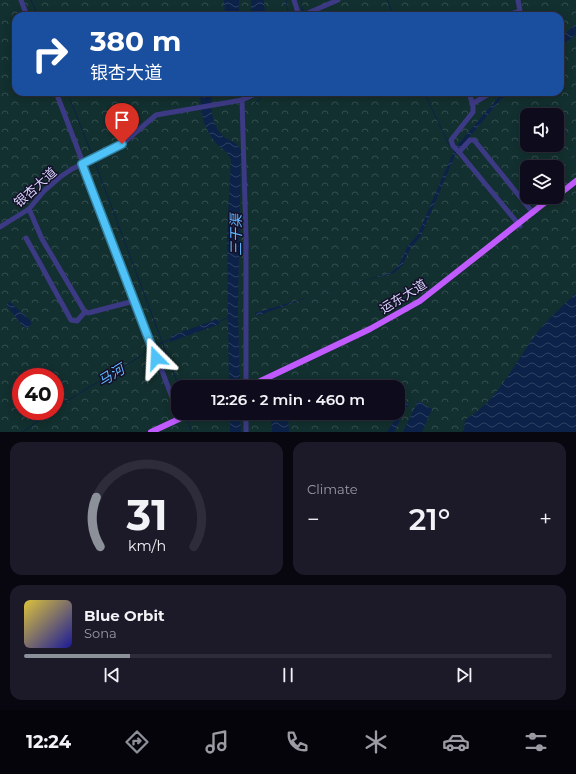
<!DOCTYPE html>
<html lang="en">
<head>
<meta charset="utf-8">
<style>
	body { margin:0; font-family:Montserrat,"Noto Sans SC",sans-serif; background:#1c1929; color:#f1f3f6; height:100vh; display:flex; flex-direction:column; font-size:15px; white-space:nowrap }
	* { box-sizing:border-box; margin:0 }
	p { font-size:13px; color:#9b9ba3 }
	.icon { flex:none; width:22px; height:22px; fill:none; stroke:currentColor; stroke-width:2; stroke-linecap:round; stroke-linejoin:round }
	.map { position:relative; height:432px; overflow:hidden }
	.side { display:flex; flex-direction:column; gap:10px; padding:10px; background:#08060f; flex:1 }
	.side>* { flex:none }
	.banner { position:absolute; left:12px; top:12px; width:552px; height:84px; border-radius:12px; box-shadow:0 2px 10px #0003,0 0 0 1px #2e2b3b; background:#1a4fa0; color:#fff; overflow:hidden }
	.fabs { position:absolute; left:520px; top:108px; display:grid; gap:8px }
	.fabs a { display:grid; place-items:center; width:44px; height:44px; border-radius:8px; background:#0e0b1c; box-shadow:0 2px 10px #0003,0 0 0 1px #2e2b3b; font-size:20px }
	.speed { position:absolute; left:12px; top:368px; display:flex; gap:8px; font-size:20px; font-weight:700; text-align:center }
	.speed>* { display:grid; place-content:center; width:52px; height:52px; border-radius:50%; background:#0e0b1c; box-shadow:0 2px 10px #0003,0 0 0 1px #2e2b3b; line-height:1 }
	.speed .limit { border:6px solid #d22; background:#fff; color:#111 }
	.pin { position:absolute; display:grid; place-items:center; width:34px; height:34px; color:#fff; margin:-41px -17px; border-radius:50% 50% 50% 0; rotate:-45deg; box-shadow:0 0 4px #0007 }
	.pin .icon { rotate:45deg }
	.me { position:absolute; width:44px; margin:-22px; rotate:339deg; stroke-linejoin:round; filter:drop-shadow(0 0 3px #0008) }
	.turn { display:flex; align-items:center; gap:14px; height:84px; padding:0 12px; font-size:18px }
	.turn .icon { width:52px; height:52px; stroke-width:2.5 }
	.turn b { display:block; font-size:28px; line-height:34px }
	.big { font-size:30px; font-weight:600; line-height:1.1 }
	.side .tile { flex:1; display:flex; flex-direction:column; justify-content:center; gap:6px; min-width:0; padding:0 14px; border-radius:12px; background:#1c1929 }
	.side .dial { align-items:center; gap:0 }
	.dial svg { height:104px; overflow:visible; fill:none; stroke:#2e2b3b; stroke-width:7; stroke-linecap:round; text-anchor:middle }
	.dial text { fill:#f1f3f6; stroke:none }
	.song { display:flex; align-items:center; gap:12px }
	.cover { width:48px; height:48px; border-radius:6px; background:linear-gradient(135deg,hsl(50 70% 55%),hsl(240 70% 35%)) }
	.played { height:4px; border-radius:2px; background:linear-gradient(90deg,#8c9099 20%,#2e2b3b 20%) }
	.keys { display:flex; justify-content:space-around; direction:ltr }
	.heat { display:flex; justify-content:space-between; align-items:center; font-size:22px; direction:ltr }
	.side .tiles { flex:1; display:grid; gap:10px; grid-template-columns:1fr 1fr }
	.tile:last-child { grid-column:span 2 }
	.trip { position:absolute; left:171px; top:380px; width:234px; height:40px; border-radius:12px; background:#0e0b1c; box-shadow:0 2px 10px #0003,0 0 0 1px #2e2b3b; font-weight:600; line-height:40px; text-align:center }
	.tabs { display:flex; height:64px; justify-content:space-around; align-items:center; background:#06040b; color:#9b9ba3 }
	.tabs .icon { width:28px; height:28px }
	.tabs .selected { color:#8c9099 }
	.tabs b { font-size:18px; color:#f1f3f6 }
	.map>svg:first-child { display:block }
</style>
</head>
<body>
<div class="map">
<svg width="576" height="432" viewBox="0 0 576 432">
	<defs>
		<pattern id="park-crowns" width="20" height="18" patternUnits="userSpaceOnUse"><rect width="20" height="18" fill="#12302f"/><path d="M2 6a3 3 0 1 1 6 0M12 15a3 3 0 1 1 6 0" fill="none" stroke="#344d4e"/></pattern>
		<pattern id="water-waves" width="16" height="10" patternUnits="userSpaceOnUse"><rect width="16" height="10" fill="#0c2248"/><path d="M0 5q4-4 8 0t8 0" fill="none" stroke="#2f4163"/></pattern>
	</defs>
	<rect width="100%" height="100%" fill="#130f26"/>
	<path fill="url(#park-crowns)" fill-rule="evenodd" d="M0,0h576v432h-576zM16,16h544v76h-544zM527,115h30v30h-30zM527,167h30v30h-30zM21,377h34v34h-34zM178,387h220v26h-220z"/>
	<path fill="#12302f" d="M576,154v17l-19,15v-11z"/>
	<g fill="url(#water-waves)">
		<path d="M224,0h15v16h-14z"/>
		<path d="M251,0h13l1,16h-14z"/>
		<path d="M576,24v10l-16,14v-10z"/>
		<path d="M201,92h12c-4,14 -1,35 11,45 7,5 13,4 17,14l-3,158 2,78h-11l-2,-154 4,-73c-3,-8 -8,-10 -14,-16 -13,-13 -18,-34 -16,-52z"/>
		<path d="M503,92h7l-9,7 -45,54 -35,83 -11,13 -8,17 -8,7 -35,9 -50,15 -49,18h-5v-2l137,-41 7,-7 8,-18 11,-13 37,-86z"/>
		<path d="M576,293v139h-114l2,-2 1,-10c35,-21 50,-59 74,-90 11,-13 25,-25 37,-37z"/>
		<path d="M10,302l21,19v4l-4,3 -4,-1 -15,-20 -2,-3z"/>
		<path d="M217,319l3,5 -50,18 1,-6z"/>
		<path d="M418,401l14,8 -10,23h-19z"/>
		<path d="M406,402l3,1 -15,29h-7z"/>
		<path d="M230,413h10l1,19h-11z"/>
		<path d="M288,417l1,15h-17l-1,-14z"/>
	</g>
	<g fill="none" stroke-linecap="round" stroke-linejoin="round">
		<g stroke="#0c2248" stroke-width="1">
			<path d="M31,0l7,16"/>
			<path d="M286,0l3,16"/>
			<path d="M301,0l2,12"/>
			<path d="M387,0l7,16"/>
			<path d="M67,92l26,65"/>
			<path d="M424,92l25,53 5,6"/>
			<path d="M255,103l12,-11"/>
			<path d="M94,160l85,227"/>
			<path d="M218,322l11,-5"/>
			<path d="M154,346l17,-7"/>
			<path d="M55,409c31,-22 66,-38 97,-61"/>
			<path d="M187,419l5,13"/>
			<path d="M23,432l29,-21"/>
		</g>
		<g stroke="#3d3a85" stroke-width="5">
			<path d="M21,0l6,16"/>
			<path d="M294,0l5,16"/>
			<path d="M301,16l37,-16"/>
			<path d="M504,16l16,-5 -2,-11"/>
			<path d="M56,92l122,321"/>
			<path d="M242,100l4,137v150"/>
			<path d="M472,104l20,-12"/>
			<path d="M459,152l-6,-6 -2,-6 22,-28v-6l-4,-14"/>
			<path d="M29,209l13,30 43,73 3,1 46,-12"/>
			<path d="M520,226l-61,-74 11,-12h4l59,73"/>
			<path d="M0,227l29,-18 15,-18 16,-14 12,-8 50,-25 34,-29 86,-15 17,-8"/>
			<path d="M26,238l45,82 6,1 8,-9"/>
			<path d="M246,413v19"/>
		</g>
		<g stroke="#c25bff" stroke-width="6">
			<path d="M557,196l19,-15"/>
			<path d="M248,387l122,-58 50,-28 132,-104"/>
			<path d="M151,432l41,-19"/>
		</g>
	</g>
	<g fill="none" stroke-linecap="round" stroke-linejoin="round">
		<g stroke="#337fa1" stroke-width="10">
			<path id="route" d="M122,144l-40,20 74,194"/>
		</g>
		<use href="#route" stroke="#4fc3f7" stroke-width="7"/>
	</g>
	<g text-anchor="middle" stroke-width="3" stroke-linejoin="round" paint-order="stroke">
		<g font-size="13" fill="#d9d4ff" stroke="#130f26">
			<text transform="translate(35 187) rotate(-42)" y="5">银杏大道</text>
			<text transform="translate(403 296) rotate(-32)" y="5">运东大道</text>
		</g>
		<g font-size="14" font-style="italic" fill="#62b6ff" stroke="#130f26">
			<text transform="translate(236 235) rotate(-90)" y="5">三干渠</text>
			<text transform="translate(111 375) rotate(-31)" y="5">马河</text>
		</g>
	</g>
</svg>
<div class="fabs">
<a><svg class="icon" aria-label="sound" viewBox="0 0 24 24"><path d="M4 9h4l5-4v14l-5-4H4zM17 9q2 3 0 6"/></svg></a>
<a><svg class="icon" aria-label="layers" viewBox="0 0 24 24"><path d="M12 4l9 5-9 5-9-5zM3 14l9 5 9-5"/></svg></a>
</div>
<div class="speed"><div class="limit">40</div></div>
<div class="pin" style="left:122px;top:144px;background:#d93025"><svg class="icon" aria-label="arrive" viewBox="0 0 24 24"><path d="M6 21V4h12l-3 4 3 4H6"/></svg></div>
<svg class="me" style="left:156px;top:358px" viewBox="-20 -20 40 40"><path d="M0-17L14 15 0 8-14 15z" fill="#4fc3f7" stroke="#fff" stroke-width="4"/></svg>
<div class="trip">12:26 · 2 min · 460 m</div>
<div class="banner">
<div class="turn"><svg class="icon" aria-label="right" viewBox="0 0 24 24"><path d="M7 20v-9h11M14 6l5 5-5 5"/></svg><div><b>380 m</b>银杏大道</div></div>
</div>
</div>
<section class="side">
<div class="tiles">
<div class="tile dial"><svg viewBox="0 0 100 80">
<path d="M14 69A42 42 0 1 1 86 69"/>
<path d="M14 69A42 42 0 0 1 11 31" stroke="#8c9099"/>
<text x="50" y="56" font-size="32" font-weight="700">31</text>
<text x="50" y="72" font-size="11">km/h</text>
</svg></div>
<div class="tile"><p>Climate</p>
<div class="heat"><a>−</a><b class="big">21°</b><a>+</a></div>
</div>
<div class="tile">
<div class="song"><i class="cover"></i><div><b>Blue Orbit</b><p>Sona</p></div></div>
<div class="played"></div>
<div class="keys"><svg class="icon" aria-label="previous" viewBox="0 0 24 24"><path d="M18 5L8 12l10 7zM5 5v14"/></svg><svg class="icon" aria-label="pause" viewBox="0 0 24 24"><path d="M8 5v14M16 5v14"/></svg><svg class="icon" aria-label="next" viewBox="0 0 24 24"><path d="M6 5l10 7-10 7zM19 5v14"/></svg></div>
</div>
</div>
</section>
<nav class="tabs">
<b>12:24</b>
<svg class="icon selected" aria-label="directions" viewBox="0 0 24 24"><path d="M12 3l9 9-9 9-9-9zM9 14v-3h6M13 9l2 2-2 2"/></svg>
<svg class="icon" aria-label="music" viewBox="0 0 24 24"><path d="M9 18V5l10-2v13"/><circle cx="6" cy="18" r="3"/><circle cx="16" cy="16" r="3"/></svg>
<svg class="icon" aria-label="phone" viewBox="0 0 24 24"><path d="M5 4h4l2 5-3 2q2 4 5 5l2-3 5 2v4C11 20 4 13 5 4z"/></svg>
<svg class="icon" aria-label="climate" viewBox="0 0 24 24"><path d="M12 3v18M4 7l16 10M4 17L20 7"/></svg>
<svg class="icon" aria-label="car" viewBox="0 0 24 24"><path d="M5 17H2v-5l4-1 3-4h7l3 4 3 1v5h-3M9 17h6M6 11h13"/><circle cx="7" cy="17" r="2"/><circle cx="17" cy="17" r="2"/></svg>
<svg class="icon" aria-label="filters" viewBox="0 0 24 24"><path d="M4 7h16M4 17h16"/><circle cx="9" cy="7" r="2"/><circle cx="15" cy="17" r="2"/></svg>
</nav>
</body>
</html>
